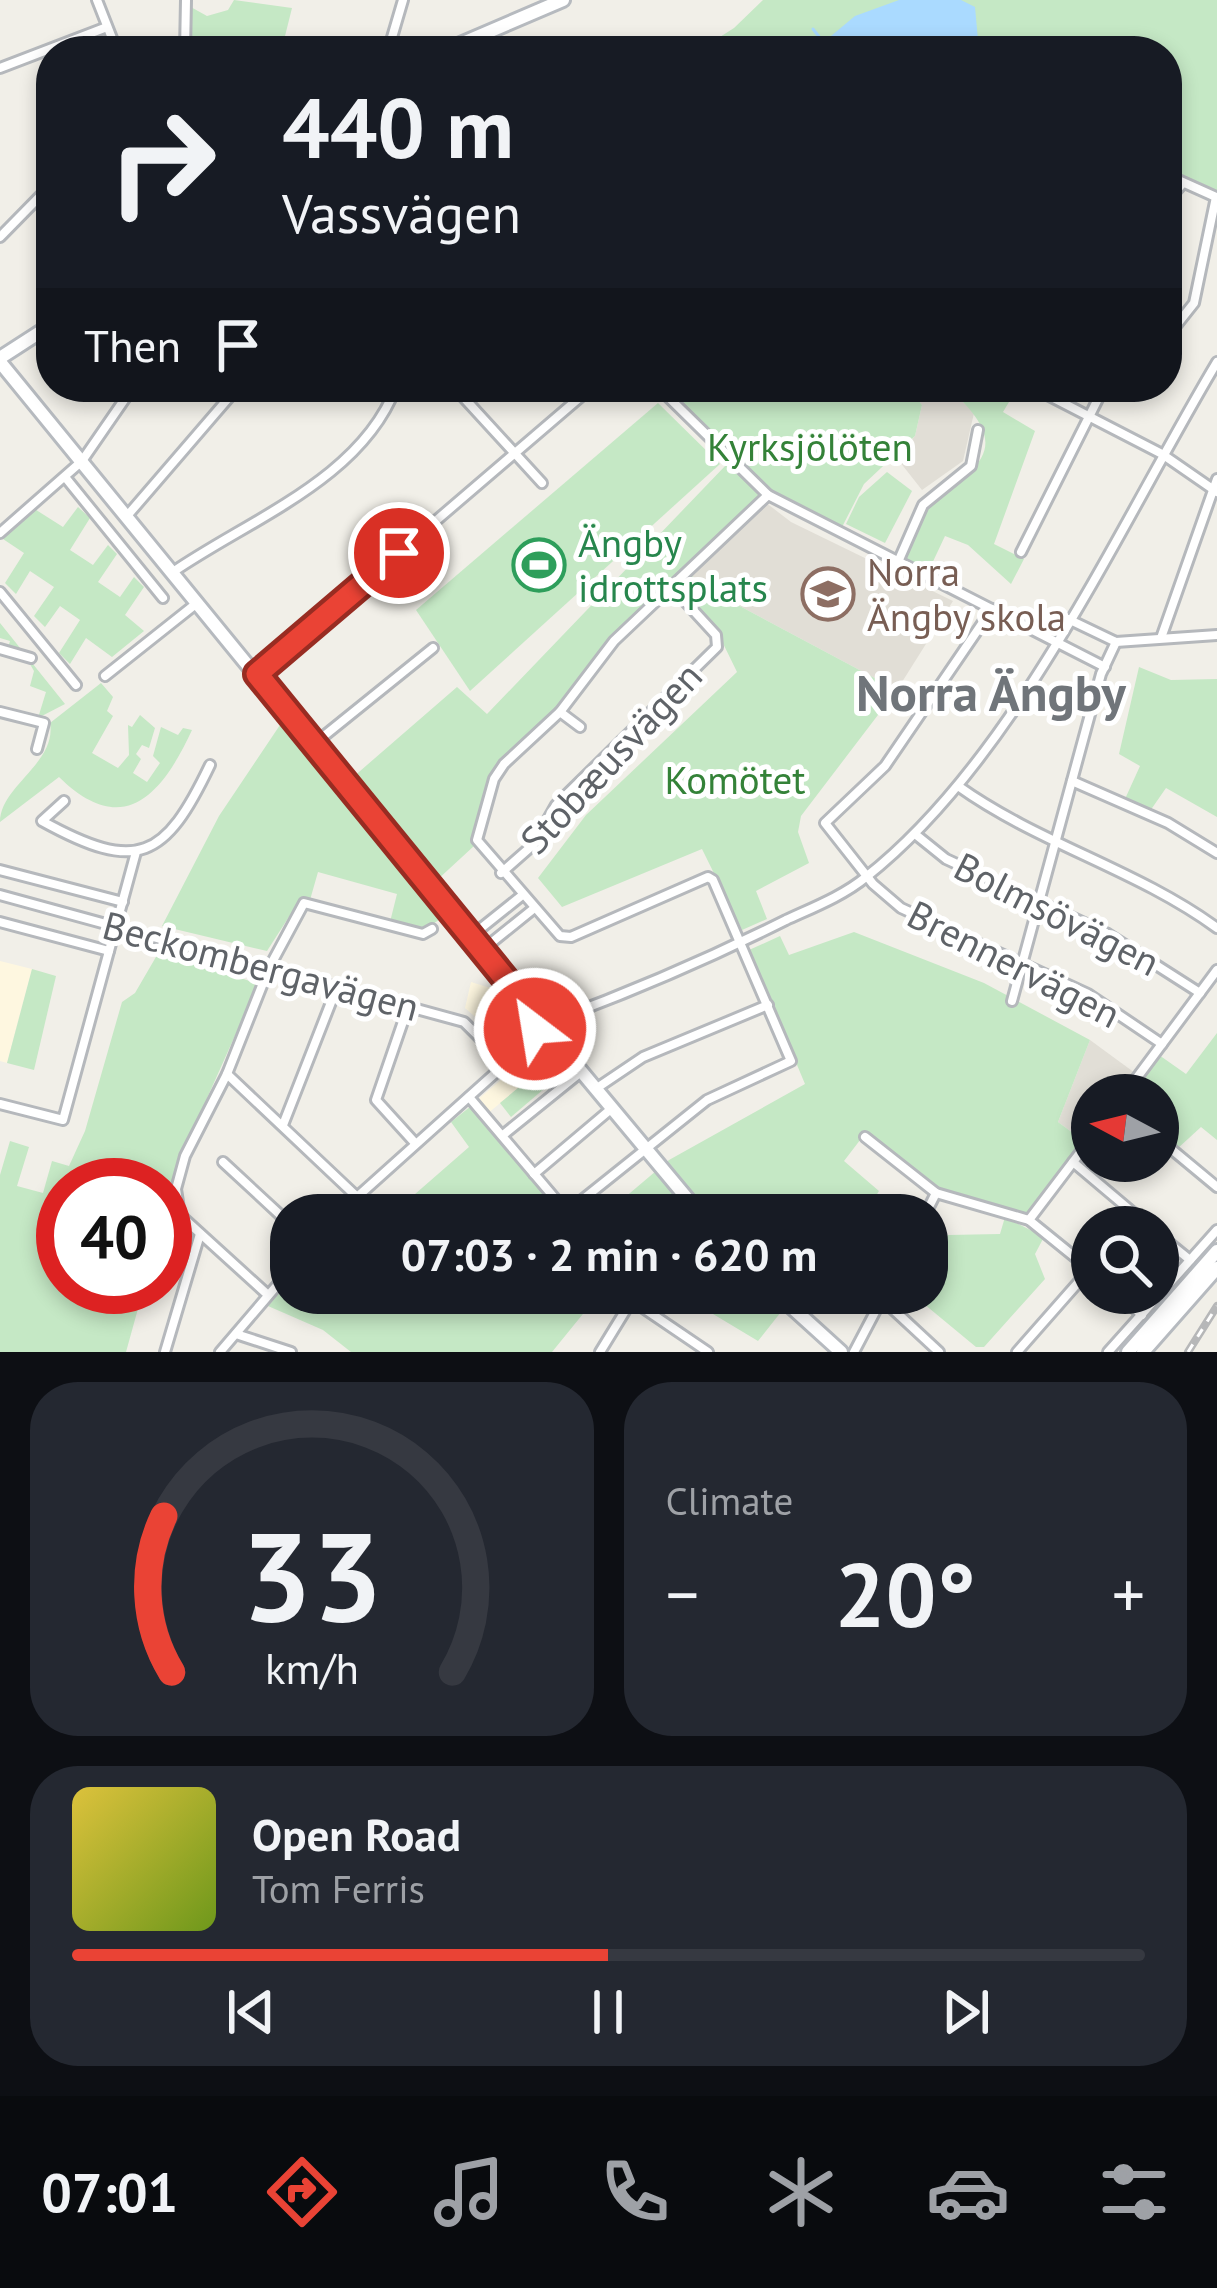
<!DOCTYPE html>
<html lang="en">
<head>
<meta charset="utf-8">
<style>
	body { margin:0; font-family:"PT Sans",sans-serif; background:#242831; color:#f1f3f6; height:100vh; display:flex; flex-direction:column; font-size:45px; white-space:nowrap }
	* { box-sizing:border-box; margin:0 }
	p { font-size:39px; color:#9ea1a6 }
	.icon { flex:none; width:66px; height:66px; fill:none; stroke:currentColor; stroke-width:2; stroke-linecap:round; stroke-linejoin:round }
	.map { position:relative; height:1352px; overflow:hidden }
	.details { display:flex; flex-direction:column; gap:30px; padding:30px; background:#0d0f14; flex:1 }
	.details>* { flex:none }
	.top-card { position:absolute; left:36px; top:36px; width:1146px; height:366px; border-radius:48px; box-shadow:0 6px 18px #0003; background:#171b24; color:#f1f3f6; overflow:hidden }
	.needle { width:78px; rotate:277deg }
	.buttons { position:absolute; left:1071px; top:1074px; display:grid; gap:24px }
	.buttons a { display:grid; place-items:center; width:108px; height:108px; border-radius:50%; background:#171b24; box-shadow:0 6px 18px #0003; font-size:60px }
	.speed { position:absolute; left:36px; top:1158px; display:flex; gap:24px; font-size:60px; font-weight:700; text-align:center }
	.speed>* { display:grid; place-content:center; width:156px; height:156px; border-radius:50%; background:#171b24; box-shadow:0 6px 18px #0003; line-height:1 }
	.speed .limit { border:18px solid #d22; background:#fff; color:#111 }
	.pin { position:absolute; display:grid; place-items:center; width:102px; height:102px; color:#fff; margin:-51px; border:6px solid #fff; border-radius:50%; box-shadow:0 3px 12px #0007 }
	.me { position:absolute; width:132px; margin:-66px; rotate:329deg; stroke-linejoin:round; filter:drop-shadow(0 0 9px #0008) }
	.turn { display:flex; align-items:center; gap:42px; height:252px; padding:0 48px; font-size:54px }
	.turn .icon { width:156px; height:156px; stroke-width:2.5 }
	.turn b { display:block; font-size:84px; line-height:102px }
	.then { display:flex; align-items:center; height:114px; padding:0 48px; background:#0003; gap:24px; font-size:45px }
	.big { font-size:90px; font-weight:700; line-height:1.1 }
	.details .tile { flex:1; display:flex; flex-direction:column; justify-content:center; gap:18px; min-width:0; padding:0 42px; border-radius:48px; background:#242831 }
	.details .dial { align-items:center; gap:0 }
	.dial svg { height:312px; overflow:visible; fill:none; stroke:#363941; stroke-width:7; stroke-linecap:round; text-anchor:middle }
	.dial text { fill:#f1f3f6; stroke:none }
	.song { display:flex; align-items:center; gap:36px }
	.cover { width:144px; height:144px; border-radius:18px; background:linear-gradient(135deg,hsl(50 70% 55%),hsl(80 70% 35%)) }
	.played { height:12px; border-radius:6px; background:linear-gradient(90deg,#ea4335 50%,#363941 50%) }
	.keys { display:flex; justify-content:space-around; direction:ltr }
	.heat { display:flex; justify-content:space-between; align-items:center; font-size:66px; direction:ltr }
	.details .tiles { flex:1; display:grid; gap:30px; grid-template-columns:1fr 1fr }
	.tile:last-child { grid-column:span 2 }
	.trip { position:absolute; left:270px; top:1194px; width:678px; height:120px; border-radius:48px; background:#171b24; box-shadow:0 6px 18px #0003; font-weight:700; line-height:120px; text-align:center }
	.menu { display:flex; height:192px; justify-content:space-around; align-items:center; background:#090b0e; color:#9ea1a6 }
	.menu .icon { width:84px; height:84px }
	.menu .active { color:#ea4335 }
	.menu b { font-size:54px; color:#f1f3f6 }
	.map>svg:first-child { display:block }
</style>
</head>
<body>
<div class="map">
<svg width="1217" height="1352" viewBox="0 0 1217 1352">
	<rect width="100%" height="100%" fill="#f1efe8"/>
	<g fill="#fef7e0">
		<path d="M0,961l32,8 -25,94 -7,-2z"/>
		<path d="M471,982l26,8 16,21 -25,17 -23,-20z"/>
		<path d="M546,1042l11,14 -70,58 -11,-13z"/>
	</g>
	<g fill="#e1ded6">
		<path d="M908,387h63l-10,13 13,13 -11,48 -41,29 -26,-33 19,-21 7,-31z"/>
		<path d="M765,502l26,20 162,79 -56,89 -193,-103 -14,-13z"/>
		<path d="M1090,1040l45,33 -17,22h-26v35l-8,11 -26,-19z"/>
	</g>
	<g fill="#c5e8c5">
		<path d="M234,0l58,8 -10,40 7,3h-103l3,-45 18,10 21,-6z"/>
		<path d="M763,0h454v194l-50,-22v-121h-469l36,-23z"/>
		<path d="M662,387h246l14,18 -7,31 -51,48 -24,47 -71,-40z"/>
		<path d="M971,387h47l-15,25 32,19 -41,113 30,15 -13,25 -43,-39 -23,-9 -16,34 -26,-12c7,-21 15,-41 32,-56 40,-35 76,-51 26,-102z"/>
		<path d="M658,403l62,61 -250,227 -54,-81z"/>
		<path d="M727,464l34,32 -154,149 -48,64 -62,59 -23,78 -38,35 -84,-103 105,-91 30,27z"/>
		<path d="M887,472l25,19 -27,52 -39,-19 13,-27z"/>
		<path d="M78,507l12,11 -20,32 23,15 15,-20 9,9 -19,28 22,15 14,-20 10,10 -19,28 19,16 -32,26 -26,-19 -16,26 -11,-11 21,-33 -20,-14 -15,21 -11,-11 20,-29 -24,-16 -14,23 -11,-11 19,-30 -24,-16 33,-29 30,19z"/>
		<path d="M690,574l14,13 193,103 -96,126 -3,16 11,31 -53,28 11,28 -25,11 -40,-81 -140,58 -24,-29 48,-63 151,-143 -22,-45 -39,-41z"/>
		<path d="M0,623l65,81 -27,14 8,-26 -16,-6 4,-15 -7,-12 -20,-8 3,-10 -10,-3z"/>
		<path d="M1139,667l32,13 46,-1v138l-51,-29 -16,23 -25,-12 15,-33 -21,-12z"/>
		<path d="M101,683l12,14 -6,14 6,5 -21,37 26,15 11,-13 -1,-30 4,2 8,-12 15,13 -6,20 -7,-3 -6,9 5,5 -8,14 14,9 13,-19 -7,-7 8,-29 17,8 5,-7 9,2c-30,65 -69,110 -133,47l-59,45c0,-36 57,-59 50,-99z"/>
		<path d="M282,722l105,135 7,-1 49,61 -20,14 -33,-9 7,-28 -79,-22 -8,28 -9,-2 -34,53 -105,-25 57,-110z"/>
		<path d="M854,932l130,51 106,57 -32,82 26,19 -54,71 -7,3 -86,-25 -70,-59 -23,30 35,30 -15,24h-260l65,-55 136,-76 -56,-134 31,-14 9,19z"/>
		<path d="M160,950l98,34 -75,168 -12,54 -6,4v-25h-102v102h81l-18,65h-126v-177l10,-34 19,6 -12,39 26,7 9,-32 17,5 16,-35 37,-129 13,-9z"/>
		<path d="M32,969l24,7 -22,94 -27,-7z"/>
		<path d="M1217,1033v107l-16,-13 -24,22 -19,-16v-38h-29l30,-40 27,19z"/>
		<path d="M554,1058l11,13 -54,46 -11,-14z"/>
		<path d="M471,1106l94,109h-174l78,-68 -18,-25z"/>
		<path d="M1005,1217l39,20 -9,17 10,25 -61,68h-8l-58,-48 9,-6 8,-41 13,-17 52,-1z"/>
		<path d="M291,1280v13h309l-48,59h-201l-28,-22 -55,-24z"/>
		<path d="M678,1293h138l-10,16 -14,-11 -34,43z"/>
	</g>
	<path fill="#aadaff" d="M899,0h62l14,7 4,44h-166l42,-35z"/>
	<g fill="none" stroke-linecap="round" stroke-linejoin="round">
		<path stroke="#aadaff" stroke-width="3" d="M813,29l11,14"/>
		<g stroke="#b5b8bc" stroke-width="14">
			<g id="street">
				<path d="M97,0l20,51"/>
				<path d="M185,51l1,-51"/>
				<path d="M388,51l15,-51"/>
				<path d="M0,68l107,-41"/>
				<path d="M1167,175l49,22"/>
				<path d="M1167,201l16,-18"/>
				<path d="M0,237l51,-52"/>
				<path d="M1167,337l27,-34 22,-106"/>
				<path d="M454,387l88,96"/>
				<path d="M658,387l110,108 337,172"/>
				<path d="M1032,387l130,67 55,38"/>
				<path d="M65,477l98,121"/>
				<path d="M127,516l111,-129"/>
				<path d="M0,533l82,-72 51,-74"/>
				<path d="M1021,552l83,-165"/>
				<path d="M898,562l25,-57 48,-39 7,-36"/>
				<path d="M173,572c77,-53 188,-93 223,-185"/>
				<path d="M0,592l76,93"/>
				<path d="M992,609l-107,157 -60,57 48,61 28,24 187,86 74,50"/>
				<path d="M1068,619l48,23"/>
				<path d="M1161,638l56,-159"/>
				<path d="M1116,642l101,-7"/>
				<path d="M0,649l31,9"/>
				<path d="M257,674l335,-287"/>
				<path d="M105,676l92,-73"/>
				<path d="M0,712l44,11 -7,26"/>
				<path d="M560,712l20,15"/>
				<path d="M314,744l119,-96"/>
				<path d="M1072,781l96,42 49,30"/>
				<path d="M958,786c81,58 178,83 259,142"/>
				<path d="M64,801l-22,20c96,53 123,38 168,-56"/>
				<path d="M915,834l31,25 160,74 94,60"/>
				<path d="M0,870l123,32"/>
				<path d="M501,873l33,-29 22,-39 161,-158 -1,-12 -45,-49"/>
				<path d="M0,895l464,127 42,42"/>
				<path d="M0,922l109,29"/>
				<path d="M470,937l50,-40"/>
				<path d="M481,951l51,-41"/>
				<path d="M1012,1001l89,-327 15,-32"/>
				<path d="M408,1007l-32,93 39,43"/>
				<path d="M552,1021c79,-29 158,-63 234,-101 26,-12 57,-24 80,-43 150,-118 253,-351 351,-515"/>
				<path d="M477,1030l30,-27"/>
				<path d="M227,1074l128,121"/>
				<path d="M597,1088l46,-31 125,-52"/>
				<path d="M1124,1095l93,-125"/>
				<path d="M469,1097l100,118"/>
				<path d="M0,1104l63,16 73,-268"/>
				<path d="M283,1125l54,-138"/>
				<path d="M503,1135l78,-63"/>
				<path d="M865,1137l71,56 93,27 63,51"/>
				<path d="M1158,1138l59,49"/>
				<path d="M223,1162l68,63"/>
				<path d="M1073,1162l77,65"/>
				<path d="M534,1174l77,-65"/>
				<path d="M567,1212l140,-112 84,-39 -78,-181 -5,-3 -137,60 -11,-1 -83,-96 17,-61 10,-15 56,-52 54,-71 154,-146"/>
				<path d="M337,1215l183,-164 15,-22"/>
				<path d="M925,1215l11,-22"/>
				<path d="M1029,1220l63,-83"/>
				<path d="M1158,1234l32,26"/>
				<path d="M621,1293l87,59"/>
				<path d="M1117,1293l25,22"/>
				<path d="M268,1295l-88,-80 -4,-26 9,-33 42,-82 42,-106 35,-65 119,31 9,-5"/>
				<path d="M882,1299l57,53"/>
				<path d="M236,1334l55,18"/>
				<path d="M165,1352l35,-118"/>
				<path d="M220,1352l71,-83"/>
				<path d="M600,1352l30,-49"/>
				<path d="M854,1352l31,-59"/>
				<path d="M1017,1352l73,-83"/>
				<path d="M1108,1352l109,-122"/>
			</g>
		</g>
		<g stroke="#b6babf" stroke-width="18">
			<g id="secondary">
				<path d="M444,51l119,-51"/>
				<path d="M0,358l51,-33"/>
				<path d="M0,362l529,648 9,9 14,2 -1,14"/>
				<path d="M538,1019v16h13l150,180"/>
				<path d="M776,1293l65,59"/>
				<path d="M1128,1352l89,-101"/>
				<path d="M1143,1352l74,-84"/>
			</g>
		</g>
		<use href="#street" stroke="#fff" stroke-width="8"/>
		<use href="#secondary" stroke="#fff" stroke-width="12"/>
		<g stroke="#b6b7b8" stroke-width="8">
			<path id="rail" d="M1188,1352l29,-46"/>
		</g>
		<use href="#rail" stroke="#fff" stroke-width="3" stroke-dasharray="9" stroke-linecap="butt"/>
	</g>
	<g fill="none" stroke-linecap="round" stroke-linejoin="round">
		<g stroke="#982c22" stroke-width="30">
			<path id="route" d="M399,553l-142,121 281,345 -3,10"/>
		</g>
		<use href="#route" stroke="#ea4335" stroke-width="21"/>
	</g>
	<defs>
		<g id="stadium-ring" transform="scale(2.7)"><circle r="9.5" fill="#fff" stroke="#2e9e5b" stroke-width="1.5"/><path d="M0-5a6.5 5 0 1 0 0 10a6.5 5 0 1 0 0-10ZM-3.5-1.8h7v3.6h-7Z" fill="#2e9e5b"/></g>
		<g id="school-ring" transform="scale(2.7)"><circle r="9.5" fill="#fff" stroke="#8d6e63" stroke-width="1.5"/><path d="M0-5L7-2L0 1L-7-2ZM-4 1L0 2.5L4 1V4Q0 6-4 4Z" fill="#8d6e63"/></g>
	</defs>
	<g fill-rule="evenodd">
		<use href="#stadium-ring" x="539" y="565"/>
		<use href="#school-ring" x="828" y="594"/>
	</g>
	<g text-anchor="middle" stroke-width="10" stroke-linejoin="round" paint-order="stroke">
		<g font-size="39" fill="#348238" stroke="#fff">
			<text x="810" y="461">Kyrksjölöten</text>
			<text x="735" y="794">Komötet</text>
		</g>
		<g font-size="39" fill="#27864d" stroke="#fff" text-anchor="start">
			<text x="578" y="557">Ängby<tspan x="578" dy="45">idrottsplats</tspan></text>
		</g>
		<g font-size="39" fill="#785e54" stroke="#fff" text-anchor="start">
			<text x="867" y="586">Norra<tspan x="867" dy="45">Ängby skola</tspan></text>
		</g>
		<g font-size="39" fill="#5f6368" stroke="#fff">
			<text transform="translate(611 758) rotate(-47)" y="14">Stobæusvägen</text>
			<text transform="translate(1057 914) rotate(27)" y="14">Bolmsövägen</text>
			<text transform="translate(1014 964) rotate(27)" y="14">Brennervägen</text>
			<text transform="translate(261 966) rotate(15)" y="14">Beckombergavägen</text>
		</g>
		<g font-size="51" font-weight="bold" fill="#70757a" stroke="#fff">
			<text x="991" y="711">Norra Ängby</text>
		</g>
	</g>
</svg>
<div class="buttons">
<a><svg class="needle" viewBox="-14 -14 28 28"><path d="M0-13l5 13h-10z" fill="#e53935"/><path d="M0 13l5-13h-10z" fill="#9ea1a6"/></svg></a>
<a><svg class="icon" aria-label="search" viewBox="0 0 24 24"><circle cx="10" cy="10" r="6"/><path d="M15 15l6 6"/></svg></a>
</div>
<div class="speed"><div class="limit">40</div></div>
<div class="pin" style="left:399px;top:553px;background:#d93025"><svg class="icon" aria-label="arrive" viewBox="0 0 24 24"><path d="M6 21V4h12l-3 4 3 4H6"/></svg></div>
<svg class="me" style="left:535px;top:1029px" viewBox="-20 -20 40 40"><circle r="17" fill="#ea4335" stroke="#fff" stroke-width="3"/><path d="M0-11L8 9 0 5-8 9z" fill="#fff"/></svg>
<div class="trip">07:03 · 2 min · 620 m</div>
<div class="top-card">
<div class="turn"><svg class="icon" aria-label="right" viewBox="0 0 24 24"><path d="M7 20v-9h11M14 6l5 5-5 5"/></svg><div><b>440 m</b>Vassvägen</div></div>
<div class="then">Then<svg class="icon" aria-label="arrive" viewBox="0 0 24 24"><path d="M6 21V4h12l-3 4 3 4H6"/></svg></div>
</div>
</div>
<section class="details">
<div class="tiles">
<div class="tile dial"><svg viewBox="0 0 100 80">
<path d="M14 69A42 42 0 1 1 86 69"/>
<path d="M14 69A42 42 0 0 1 12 29" stroke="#ea4335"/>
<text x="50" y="56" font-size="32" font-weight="700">33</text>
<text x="50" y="72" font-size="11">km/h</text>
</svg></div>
<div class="tile"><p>Climate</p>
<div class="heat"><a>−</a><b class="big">20°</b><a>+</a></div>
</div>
<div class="tile">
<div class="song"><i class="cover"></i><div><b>Open Road</b><p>Tom Ferris</p></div></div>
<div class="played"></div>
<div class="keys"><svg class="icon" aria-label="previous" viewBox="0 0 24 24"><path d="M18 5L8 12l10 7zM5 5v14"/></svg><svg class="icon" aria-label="pause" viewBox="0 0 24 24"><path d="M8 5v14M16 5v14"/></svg><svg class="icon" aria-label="next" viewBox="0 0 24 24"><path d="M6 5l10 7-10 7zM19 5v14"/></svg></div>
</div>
</div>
</section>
<nav class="menu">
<b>07:01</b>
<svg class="icon active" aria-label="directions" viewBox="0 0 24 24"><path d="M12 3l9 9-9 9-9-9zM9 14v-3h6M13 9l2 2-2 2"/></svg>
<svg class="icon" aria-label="music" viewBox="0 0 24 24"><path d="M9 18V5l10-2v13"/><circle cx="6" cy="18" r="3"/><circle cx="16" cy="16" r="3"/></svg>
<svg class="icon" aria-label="phone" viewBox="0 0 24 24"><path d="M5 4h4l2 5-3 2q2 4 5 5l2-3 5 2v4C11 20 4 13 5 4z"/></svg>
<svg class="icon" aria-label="climate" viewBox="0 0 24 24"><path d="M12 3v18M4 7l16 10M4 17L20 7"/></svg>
<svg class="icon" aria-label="car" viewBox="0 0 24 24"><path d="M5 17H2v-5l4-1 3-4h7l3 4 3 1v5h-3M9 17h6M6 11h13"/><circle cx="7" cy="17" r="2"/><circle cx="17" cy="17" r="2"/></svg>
<svg class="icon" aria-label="filters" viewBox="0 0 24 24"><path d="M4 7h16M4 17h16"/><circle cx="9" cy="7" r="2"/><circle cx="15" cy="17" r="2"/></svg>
</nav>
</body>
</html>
